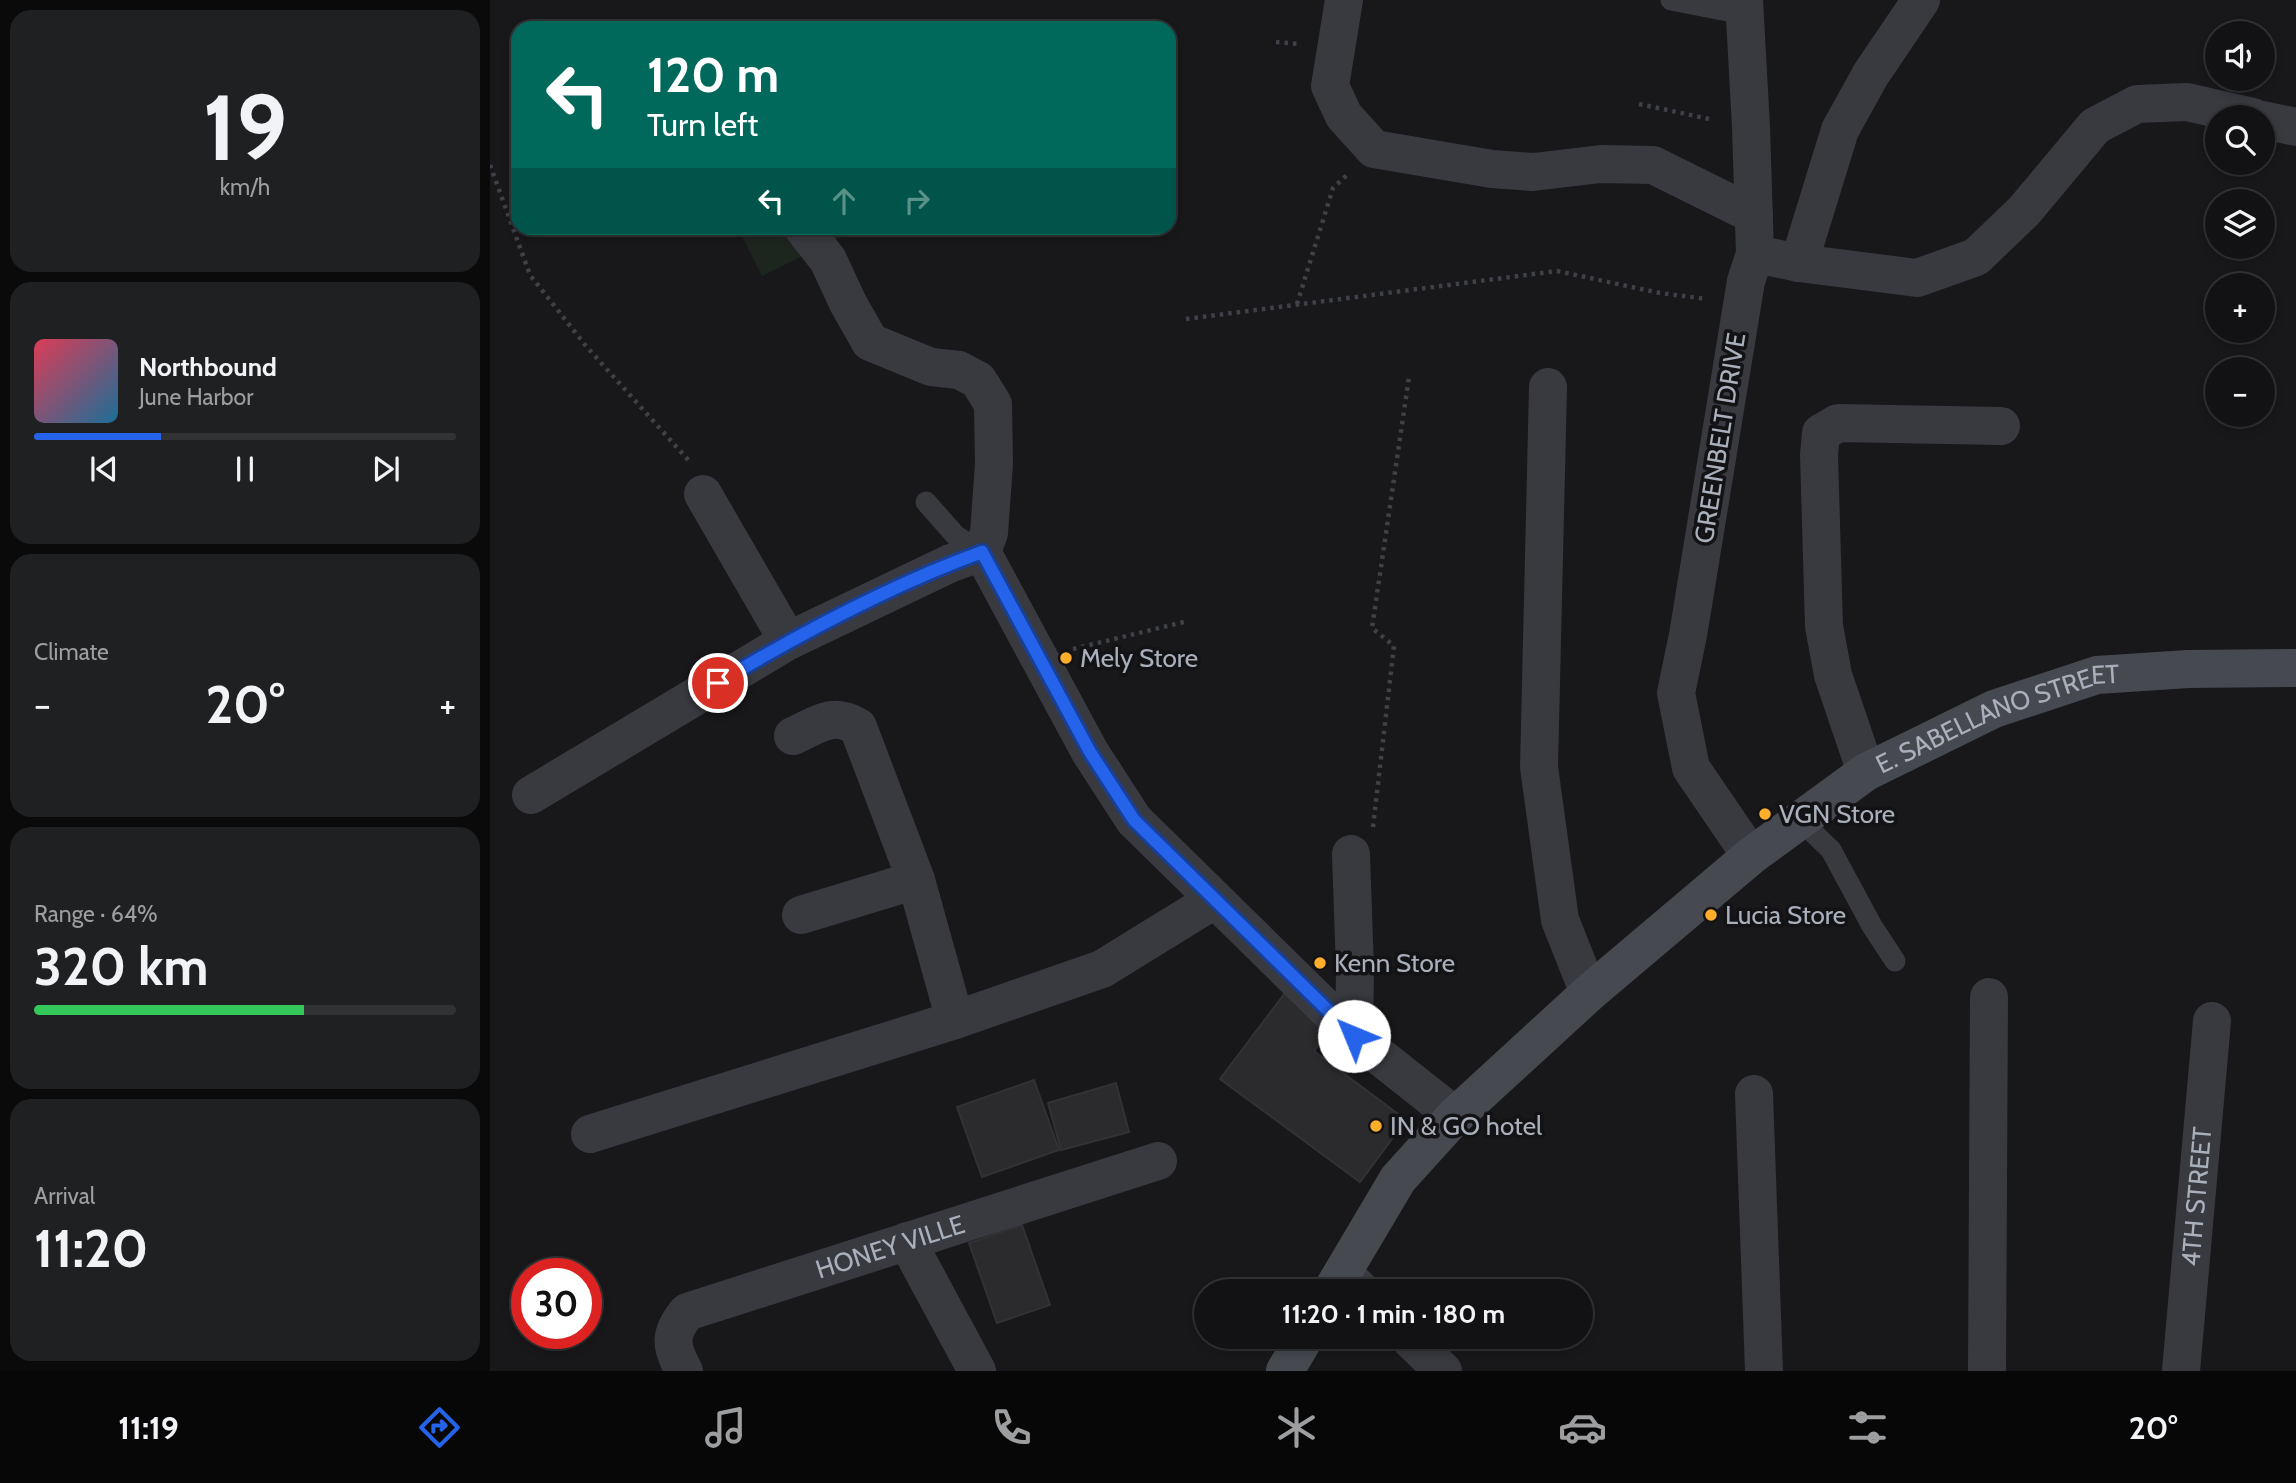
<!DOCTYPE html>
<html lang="en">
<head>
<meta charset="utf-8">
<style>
	body { margin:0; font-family:Cabin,sans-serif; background:#1f2022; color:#f1f3f6; height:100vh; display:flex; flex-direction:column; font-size:26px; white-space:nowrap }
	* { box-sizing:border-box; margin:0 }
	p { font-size:23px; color:#9c9ea0 }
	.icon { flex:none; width:38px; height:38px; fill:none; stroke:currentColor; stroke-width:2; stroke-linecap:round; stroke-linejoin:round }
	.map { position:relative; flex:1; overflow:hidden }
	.sheet { display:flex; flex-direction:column; gap:10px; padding:10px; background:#0a0a0b; width:490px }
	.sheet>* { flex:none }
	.hud { position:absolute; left:21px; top:21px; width:665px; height:214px; border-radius:21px; box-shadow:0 4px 10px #0003,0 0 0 2px #313234; background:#00695c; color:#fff; overflow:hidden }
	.buttons { position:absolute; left:1715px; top:21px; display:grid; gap:14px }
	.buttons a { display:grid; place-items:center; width:70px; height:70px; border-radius:50%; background:#121214; box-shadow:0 4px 10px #0003,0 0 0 2px #313234; font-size:35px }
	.speed { position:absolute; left:21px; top:1258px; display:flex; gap:14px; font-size:35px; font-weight:700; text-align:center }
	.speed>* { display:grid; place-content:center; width:91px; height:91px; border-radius:50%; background:#121214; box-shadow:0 4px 10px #0003,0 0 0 2px #313234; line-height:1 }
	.speed .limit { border:10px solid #d22; background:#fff; color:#111 }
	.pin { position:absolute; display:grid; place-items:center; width:60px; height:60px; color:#fff; margin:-30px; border:4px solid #fff; border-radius:50%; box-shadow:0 2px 7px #0007 }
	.me { position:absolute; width:77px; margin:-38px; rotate:315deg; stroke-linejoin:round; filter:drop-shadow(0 0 5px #0008) }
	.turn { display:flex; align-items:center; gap:24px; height:147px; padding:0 21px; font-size:32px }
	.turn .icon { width:91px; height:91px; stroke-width:2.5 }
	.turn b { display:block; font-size:49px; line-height:60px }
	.lanes { display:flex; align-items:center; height:66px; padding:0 21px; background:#0003; justify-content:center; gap:35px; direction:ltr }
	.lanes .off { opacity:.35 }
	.big { font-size:52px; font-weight:800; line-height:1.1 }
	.sheet .tile { flex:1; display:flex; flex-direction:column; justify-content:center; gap:10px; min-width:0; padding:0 24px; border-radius:21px; background:#1f2022 }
	.sheet .dial { align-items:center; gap:0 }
	.dial b { font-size:91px; line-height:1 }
	.song { display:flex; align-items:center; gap:21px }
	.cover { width:84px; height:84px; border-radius:10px; background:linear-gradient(135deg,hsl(350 70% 55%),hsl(200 70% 35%)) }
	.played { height:7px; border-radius:4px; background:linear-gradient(90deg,#2563eb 30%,#313234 30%) }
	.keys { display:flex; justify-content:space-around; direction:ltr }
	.heat { display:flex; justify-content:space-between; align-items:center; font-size:38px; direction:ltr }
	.charge { height:10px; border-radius:5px; background:linear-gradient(90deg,#34c759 64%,#313234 0) }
	.trip { position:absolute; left:704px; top:1279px; width:399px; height:70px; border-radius:35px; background:#121214; box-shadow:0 4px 10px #0003,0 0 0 2px #313234; font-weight:800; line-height:70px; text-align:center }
	.dock { display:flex; height:112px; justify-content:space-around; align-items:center; background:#070708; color:#9c9ea0 }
	.dock .icon { width:49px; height:49px }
	.dock .on { color:#2563eb }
	.dock b { font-size:32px; color:#f1f3f6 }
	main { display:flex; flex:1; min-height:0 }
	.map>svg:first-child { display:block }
</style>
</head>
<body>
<main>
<section class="sheet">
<div class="tile dial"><b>19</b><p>km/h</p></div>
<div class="tile">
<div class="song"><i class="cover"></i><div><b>Northbound</b><p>June Harbor</p></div></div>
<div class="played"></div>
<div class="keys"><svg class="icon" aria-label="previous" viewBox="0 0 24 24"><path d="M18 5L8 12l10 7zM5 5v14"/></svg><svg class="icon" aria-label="pause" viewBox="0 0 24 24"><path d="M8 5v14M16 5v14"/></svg><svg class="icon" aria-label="next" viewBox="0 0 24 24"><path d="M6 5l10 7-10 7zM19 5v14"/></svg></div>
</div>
<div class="tile"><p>Climate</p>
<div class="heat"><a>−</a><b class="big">20°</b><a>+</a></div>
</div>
<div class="tile"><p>Range · 64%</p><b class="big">320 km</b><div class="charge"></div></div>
<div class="tile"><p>Arrival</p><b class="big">11:20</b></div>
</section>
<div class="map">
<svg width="1806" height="1371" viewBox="0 0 1806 1371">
	<rect width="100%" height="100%" fill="#18181a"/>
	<path fill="#1d261e" d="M248,228h122l-98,48z"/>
	<g fill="#2b2b2e" stroke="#323236" stroke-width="2">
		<path d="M801,985l47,34 -24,32 92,69 -46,62 -140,-103z"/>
		<path d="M544,1080l25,70 -77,27 -25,-70z"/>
		<path d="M626,1083l13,49 -68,18 -13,-47z"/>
		<path d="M532,1225l28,80 -53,18 -28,-80z"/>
	</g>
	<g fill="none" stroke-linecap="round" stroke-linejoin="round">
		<g stroke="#3e4147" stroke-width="4.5" stroke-dasharray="3.5 5" stroke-linecap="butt">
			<path d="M786,42l24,2"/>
			<path d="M1149,104l75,16"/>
			<path d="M0,165l40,110 56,71 104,116"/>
			<path d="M807,304l36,-116 15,-14"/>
			<path d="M696,319l371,-48 103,22 47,6"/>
			<path d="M583,649l115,-28"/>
			<path d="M883,827l21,-181 -22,-18 37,-251"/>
		</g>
		<g stroke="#383a40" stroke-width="21">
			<path d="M1181,0l72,14"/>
			<path d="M436,502l30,34 26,16"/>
			<path d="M1310,820l31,30 41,76 23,35"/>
		</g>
		<g stroke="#383a40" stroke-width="38">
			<path d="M854,0l-14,86 14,30 30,33 118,20 41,3 68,-8 52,1 101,50"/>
			<path d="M1254,0l7,127 4,127 -9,27 -58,354 -12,58 15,75 60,88"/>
			<path d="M1773,120l33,7"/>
			<path d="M313,228l25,32 20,43 22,39 61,25 28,3 19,10 15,24 1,60 -5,69 -7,19 108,200 44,68 220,216 101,80"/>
			<path d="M1265,254l44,9 118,15 59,-21 48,-46 71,-85 42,-22 50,-2 66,15"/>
			<path d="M1309,263l41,-133 31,-56 50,-74"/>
			<path d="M1058,387l-9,380 21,153 29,73"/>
			<path d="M213,494l85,147"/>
			<path d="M303,736c25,-11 39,-25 65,-9l58,153 39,140"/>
			<path d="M1376,772l-33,-97 -9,-49 -5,-171 2,-22 17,-10 163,3"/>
			<path d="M41,795l257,-154 163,-78 31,-11"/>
			<path d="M861,854l4,116 -1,66"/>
			<path d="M311,915l115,-35"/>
			<path d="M1264,1094l10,277"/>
			<path d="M100,1134l365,-114 147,-51 112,-69"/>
			<path d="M417,1241l70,130"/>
			<path d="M853,1272l19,20"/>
			<path d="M918,1337l35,34"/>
			<path id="s1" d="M194,1371c-14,-25 -15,-37 3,-59l471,-151"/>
			<path d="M1497,1371l2,-374"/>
			<path id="s2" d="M1691,1371l31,-350"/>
		</g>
		<g stroke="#464950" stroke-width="38">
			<path id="s3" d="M841,1292l67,-113 57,-63 134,-123 162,-137 115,-84 128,-63 103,-34 91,-6 108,-1"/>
			<path d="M795,1371l20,-34"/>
		</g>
	</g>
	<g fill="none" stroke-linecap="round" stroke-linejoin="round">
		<g stroke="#184099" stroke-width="18">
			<path id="route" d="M228,683c83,-50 173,-98 264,-131l108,200 44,68 220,216"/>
		</g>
		<use href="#route" stroke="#2563eb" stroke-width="12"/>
	</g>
	<g fill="#ffae2b" stroke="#131315" stroke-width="2.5">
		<circle cx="576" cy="658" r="7"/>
		<circle cx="1275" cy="814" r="7"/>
		<circle cx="1221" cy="915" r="7"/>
		<circle cx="830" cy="963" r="7"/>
		<circle cx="886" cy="1126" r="7"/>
	</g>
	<g text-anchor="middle" stroke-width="7" stroke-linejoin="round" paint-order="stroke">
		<g font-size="26" fill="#a9afbb" stroke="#131315">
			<text transform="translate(1230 438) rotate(-81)" y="9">GREENBELT DRIVE</text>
			<text dy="9" stroke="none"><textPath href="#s3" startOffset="896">E. SABELLANO STREET</textPath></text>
			<text dy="9" stroke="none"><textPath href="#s2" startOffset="175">4TH STREET</textPath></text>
			<text dy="9" stroke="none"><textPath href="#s1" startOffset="278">HONEY VILLE</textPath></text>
		</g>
		<g font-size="26" fill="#a9afbb" stroke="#131315" text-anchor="start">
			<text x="590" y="667">Mely Store</text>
			<text x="1289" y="823">VGN Store</text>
			<text x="1235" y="924">Lucia Store</text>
			<text x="844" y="972">Kenn Store</text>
			<text x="900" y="1135">IN &amp; GO hotel</text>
		</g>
	</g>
</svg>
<div class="buttons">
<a><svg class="icon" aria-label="sound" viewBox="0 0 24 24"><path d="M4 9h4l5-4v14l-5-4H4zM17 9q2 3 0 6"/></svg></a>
<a><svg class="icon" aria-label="search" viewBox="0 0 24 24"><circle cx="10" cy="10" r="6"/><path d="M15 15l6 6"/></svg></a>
<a><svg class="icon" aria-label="layers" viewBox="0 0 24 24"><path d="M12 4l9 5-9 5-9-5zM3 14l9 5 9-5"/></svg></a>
<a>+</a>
<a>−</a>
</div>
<div class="speed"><div class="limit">30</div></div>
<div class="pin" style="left:228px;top:683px;background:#d93025"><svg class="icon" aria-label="arrive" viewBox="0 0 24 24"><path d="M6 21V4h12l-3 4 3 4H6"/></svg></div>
<svg class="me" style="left:864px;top:1036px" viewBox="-20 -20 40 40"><circle r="19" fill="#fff"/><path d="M0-13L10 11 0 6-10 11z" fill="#2563eb"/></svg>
<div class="trip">11:20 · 1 min · 180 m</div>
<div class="hud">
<div class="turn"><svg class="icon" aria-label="left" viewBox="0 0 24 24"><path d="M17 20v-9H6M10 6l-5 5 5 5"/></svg><div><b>120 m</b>Turn left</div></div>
<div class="lanes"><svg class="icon" aria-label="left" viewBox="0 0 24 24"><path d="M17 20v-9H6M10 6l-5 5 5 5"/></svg><svg class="icon off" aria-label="ahead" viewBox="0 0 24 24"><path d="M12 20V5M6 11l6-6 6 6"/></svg><svg class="icon off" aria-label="right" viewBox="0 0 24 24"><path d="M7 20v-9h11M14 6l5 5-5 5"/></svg></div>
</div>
</div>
</main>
<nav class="dock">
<b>11:19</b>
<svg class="icon on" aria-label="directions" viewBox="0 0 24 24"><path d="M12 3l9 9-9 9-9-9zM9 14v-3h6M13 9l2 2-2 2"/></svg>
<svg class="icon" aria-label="music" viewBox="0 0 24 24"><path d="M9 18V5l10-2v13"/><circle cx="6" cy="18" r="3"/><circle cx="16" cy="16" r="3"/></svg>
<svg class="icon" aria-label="phone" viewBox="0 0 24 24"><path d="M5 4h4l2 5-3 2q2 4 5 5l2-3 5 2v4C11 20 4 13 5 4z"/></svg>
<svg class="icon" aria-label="climate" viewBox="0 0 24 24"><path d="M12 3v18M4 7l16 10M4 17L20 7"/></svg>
<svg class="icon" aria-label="car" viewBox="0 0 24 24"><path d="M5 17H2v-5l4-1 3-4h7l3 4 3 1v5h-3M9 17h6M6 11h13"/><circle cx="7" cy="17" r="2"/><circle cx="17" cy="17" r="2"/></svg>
<svg class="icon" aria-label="filters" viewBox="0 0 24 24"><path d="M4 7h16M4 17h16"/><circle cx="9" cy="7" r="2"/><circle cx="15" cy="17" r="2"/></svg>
<b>20°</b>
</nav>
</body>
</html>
